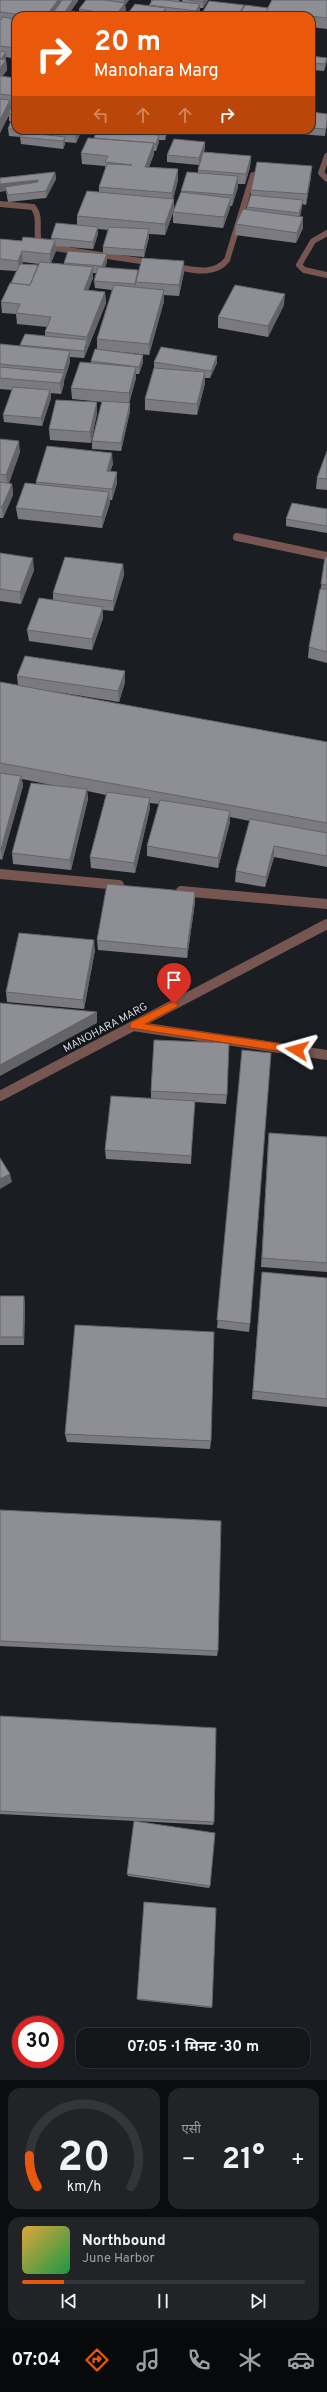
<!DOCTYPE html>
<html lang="hi">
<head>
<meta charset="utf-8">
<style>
	body { margin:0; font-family:Overpass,"Noto Sans Devanagari",sans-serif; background:#212327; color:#f1f3f6; height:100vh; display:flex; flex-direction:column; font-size:15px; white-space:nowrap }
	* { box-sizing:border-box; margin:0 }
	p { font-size:13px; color:#9d9fa2 }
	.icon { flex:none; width:22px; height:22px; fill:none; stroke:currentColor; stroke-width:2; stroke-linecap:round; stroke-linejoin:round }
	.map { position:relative; height:2080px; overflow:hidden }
	.details { display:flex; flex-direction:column; gap:8px; padding:8px; background:#0b0c0e; flex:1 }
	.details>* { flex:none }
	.hud { position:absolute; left:12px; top:12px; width:303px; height:122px; border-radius:12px; box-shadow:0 1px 3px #0004,0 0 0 1px #333539; background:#ea580c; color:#fff; overflow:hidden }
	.speed { position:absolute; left:12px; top:2016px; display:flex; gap:8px; font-size:20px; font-weight:700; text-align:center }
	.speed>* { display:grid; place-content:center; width:52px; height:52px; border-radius:50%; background:#14161a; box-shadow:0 1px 3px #0004,0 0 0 1px #333539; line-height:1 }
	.speed .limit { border:6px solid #d22; background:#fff; color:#111 }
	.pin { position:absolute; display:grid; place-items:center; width:34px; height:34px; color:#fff; margin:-41px -17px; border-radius:50% 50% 50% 0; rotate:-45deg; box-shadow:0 0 4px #0007 }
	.pin .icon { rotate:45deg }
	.me { position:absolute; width:44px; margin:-22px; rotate:278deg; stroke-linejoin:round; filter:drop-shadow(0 0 3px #0008) }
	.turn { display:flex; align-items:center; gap:14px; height:84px; padding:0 16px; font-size:18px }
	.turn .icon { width:52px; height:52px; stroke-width:2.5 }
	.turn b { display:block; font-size:28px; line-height:34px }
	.lanes { display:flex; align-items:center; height:38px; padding:0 16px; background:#0003; justify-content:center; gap:20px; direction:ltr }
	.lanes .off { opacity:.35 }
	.big { font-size:30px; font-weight:700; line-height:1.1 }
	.details .card { flex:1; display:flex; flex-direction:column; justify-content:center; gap:6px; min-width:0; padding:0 14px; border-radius:12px; background:#212327 }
	.details .dial { align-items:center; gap:0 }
	.dial svg { height:104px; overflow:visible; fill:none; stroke:#333539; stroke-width:7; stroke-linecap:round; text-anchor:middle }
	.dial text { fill:#f1f3f6; stroke:none }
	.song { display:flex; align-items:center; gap:12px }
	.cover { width:48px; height:48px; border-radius:6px; background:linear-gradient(135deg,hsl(40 70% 55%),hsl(140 70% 35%)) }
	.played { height:4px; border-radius:2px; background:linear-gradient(90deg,#ea580c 15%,#333539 15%) }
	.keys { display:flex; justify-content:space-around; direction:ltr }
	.heat { display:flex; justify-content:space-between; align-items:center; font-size:22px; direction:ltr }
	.details .tiles { flex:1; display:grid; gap:8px; grid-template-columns:1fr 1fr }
	.card:last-child { grid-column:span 2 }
	.trip { position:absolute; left:76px; top:2028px; width:234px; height:40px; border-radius:12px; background:#14161a; box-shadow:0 1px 3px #0004,0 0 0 1px #333539; font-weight:700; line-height:40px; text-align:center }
	.tabs { display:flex; height:64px; justify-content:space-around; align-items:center; background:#08090a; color:#9d9fa2 }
	.tabs .icon { width:28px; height:28px }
	.tabs .on { color:#ea580c }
	.tabs b { font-size:18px; color:#f1f3f6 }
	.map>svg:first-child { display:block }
</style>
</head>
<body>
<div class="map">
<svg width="327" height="2080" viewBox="0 0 327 2080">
	<rect width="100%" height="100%" fill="#1a1e23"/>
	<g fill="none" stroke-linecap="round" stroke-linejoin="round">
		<g stroke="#775651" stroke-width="6">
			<path d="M327,156l-6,17 6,6"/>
			<path d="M0,204l33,3c10,12 0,28 8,39l113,17"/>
			<path d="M327,233l-14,8 -14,24 5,5 23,5"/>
			<path d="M172,266c19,3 41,11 55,-6l26,-85"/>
		</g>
		<path stroke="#775651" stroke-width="8" d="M237,537l90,19"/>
		<g stroke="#775651" stroke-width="10">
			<path d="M0,874l119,11"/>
			<path d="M181,891l146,13"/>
			<path d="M133,1026l194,29"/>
			<path d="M0,1096l327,-172"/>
		</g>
	</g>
	<g fill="#7a7a80" fill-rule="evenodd">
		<path d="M0,0l78,1 -11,15h-51v43l-10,-2v3l1,10 -5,7 14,1v43h-7v-6l-9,18z"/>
		<path d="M86,0h43l-4,5 1,5 -5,6h-53l11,-4v-3z"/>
		<path d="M151,0h29l-2,2h4v-2h26l-5,8h-3v3l-3,5h-16l-15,-2 -17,-8 2,-4z"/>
		<path d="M327,0v29l-16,-2v-11h-110v-1l43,-7h24z"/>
		<path d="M311,56l16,2 -1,7 -2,6 -13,-1z"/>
		<path d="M311,112l16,2v8l-2,14 -40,-3v-3h26z"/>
		<path d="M16,122v8h66l-6,13 -11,-1v2l-2,5 -42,-5 -1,-7 -11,-1 -1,-7z"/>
		<path d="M97,130h71l-3,10h-6v2l-3,9h-2v3l-5,13 29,2v11l-5,19h1v11l-9,25 -16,-1v3l-5,20 -37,-3v7l-2,6 33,8 46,-14v11l-5,24 -15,-1v6l-15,54 -38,-4 32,11 -4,12h-3v4l-7,25 1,8 -9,40 -29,-2v-8l10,-39 -30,-3 -1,-11 20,-25v-2l6,-11v-11l15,-49 -17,-2 -1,-7 2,-8h-3v5l-5,12 17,2 1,11 -22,55 -14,-1v5l-6,19v3l-3,10 -10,-1v5l-9,28 -38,-4 -1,-7 9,-25 -12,-1v-45l20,2v-1l25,-9v-4l2,-5 -30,-3 -1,-10 -14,-1 -1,-11 10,-19 5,-12 -16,-1v-31l22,2 29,-1v-2l26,-13v-9l22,-24v-5l6,-18v-3l-23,-2 -1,-11 13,-15zM98,229l10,1 -5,17v7l-39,9v1l-13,-1 5,-12 -1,-5 38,3 5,-15zM23,262l16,2 -1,1 -16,-1z"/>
		<path d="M205,149l-2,3 48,4 -1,11 -5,17h-7v3l-6,19h-2v2l-7,20 -50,-5v-11l8,-20v-1l17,-18v-3l2,-10 -1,5 -32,-3v-7z"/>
		<path d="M55,172l1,7 -10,19 -38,4 -2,-11 -6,-13z"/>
		<path d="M311,177l-5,28 -4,-1 -2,13h3v11l-7,15 -61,-8 1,-11 10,-15 5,-14v-5z"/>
		<path d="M284,305l-16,32 -50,-9v-11z"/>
		<path d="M217,356v7l-7,15h-5v5l-8,32 -52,-5v-11l9,-31v-6z"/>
		<path d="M97,413l-6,30 -41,-3 -1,-11z"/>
		<path d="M0,439l20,13 -11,31 3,1 1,11 -10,23h-3z"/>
		<path d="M327,451v39l-11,-1 1,-11z"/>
		<path d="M113,464l-3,7 7,12 -5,17h-2v3l-8,25 -84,-9 -2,-11 20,-24v-2z"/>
		<path d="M327,509v24l-41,-7v-7z"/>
		<path d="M0,553l34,17 -13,34 -21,-3z"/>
		<path d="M327,557v106l-19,-5 1,-11z"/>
		<path d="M123,564l1,11 -11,36 -10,-1v8l-11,32 -63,-9 -2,-11 26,-30v-7z"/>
		<path d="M125,671v11l-6,20 -68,-11 276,51v125l-53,-10 -9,30 -30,-5 1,-11 14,-50 -20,-4v5l-12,46 -71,-12v-10l12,-42 -9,-1v5l-15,65 -44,-5 -1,-11 16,-62 -19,-4 1,8 -17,71 -58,-6 -1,-11 44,-67 -34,-7 1,7 -21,74 -2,-1v-177l18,3 -1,-9z"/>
		<path d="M195,892v10l-8,56 -89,-8 -1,-10z"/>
		<path d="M95,950l-11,59 -77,-7 -1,-10z"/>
		<path d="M242,1050l8,274 -1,8 -32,-4z"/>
		<path d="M151,1091l76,4 -1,9 -32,-2 -3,62 -85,-5 -1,-9 46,-52z"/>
		<path d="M269,1133l58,4v135l-66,-5 7,-124z"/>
		<path d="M262,1272l65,6v129l-75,-8z"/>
		<path d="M0,1296l25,7 -1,42h-24z"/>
		<path d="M65,1434l146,7 -1,8 -143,-7z"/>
		<path d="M0,1510l218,141 -1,5 -217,-10z"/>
		<path d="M0,1716l214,106 -1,3 -213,-11z"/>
		<path d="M127,1874l83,12 -1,2 -81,-12z"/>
		<path d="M137,1999l75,8 -1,1 -73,-8z"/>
	</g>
	<g fill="#636368">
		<path d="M58,0h8l-12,16h-8z"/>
		<path d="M73,0h5v1l-11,15h-5z"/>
		<path d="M124,0h5l-4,5 1,5 -5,6h-5v-1l8,-10z"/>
		<path d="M204,0h4l-5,8v-6z"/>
		<path d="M200,4v7l-3,5h-1v-5z"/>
		<path d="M244,5v7l-3,4h-3z"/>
		<path d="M166,8v8h-6z"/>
		<path d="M6,52v7l-6,8v-7z"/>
		<path d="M327,58l-1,7 -2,6 1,-7z"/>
		<path d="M6,60l1,10 -7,9v-11z"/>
		<path d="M10,100l1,11 -2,3v1l-9,18v-13z"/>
		<path d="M34,130h3v1l-3,7z"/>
		<path d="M77,130h5l-6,13 -1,-11z"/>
		<path d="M165,130h3l-3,10z"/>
		<path d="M159,135v7l-3,9v-7z"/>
		<path d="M65,137v7l-2,5v-8z"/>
		<path d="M205,142v7l-6,16v-7z"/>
		<path d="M154,143v11l-9,23v-10z"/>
		<path d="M251,156l-1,11 -5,17 1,-10z"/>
		<path d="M312,166l-1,11 -5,28 1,-11z"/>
		<path d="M178,169v11l-6,24v-11z"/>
		<path d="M55,172l1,7 -10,19v-7z"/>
		<path d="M238,176v11l-6,19 1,-11z"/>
		<path d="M38,180v8l-33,-1 1,4 -6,1v-8z"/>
		<path d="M231,198l-1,10 -7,20 1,-11z"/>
		<path d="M174,199v11l-9,25v-11z"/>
		<path d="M303,200l-1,8 -3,12v-7z"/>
		<path d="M303,217v11l-7,15 1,-10z"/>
		<path d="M98,227v7l-5,15v-7z"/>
		<path d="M149,229v8l-5,20v-7z"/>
		<path d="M55,240l1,11 -6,14v-11z"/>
		<path d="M22,251l1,11 -4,10 -1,-11z"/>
		<path d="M107,254v7l-4,13 -1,-8z"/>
		<path d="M184,261v11l-5,24v-11z"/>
		<path d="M93,267v11l-9,23v-11z"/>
		<path d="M138,270v7l-2,5 -1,9v-7z"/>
		<path d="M164,290v11l-15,54v-11z"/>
		<path d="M105,292l1,11 -18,45 -1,-11z"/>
		<path d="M285,294l-1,11 -16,32v-11z"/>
		<path d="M87,340l1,8 -4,10v-7z"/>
		<path d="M70,351v11l-6,19v-11z"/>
		<path d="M143,355v7l-4,12v-7z"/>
		<path d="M217,356v7l-7,15 1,-7z"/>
		<path d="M136,367v11l-7,26v-11z"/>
		<path d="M205,372v11l-8,32v-11z"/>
		<path d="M64,373v11l-3,10 -1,-11z"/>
		<path d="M50,390l1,8 -9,28 -1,-8z"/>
		<path d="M97,402v11l-6,30 -1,-11z"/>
		<path d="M130,403v8l-9,40v-8z"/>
		<path d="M19,441l1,11 -12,34 -2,-11z"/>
		<path d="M112,453l1,11 -6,18v-11z"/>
		<path d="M117,472v11l-5,17v-11z"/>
		<path d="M12,484l1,11 -10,23 -1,-11z"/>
		<path d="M109,492l1,11 -8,25v-11z"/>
		<path d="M33,558l1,12 -13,34 -1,-12z"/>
		<path d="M123,564l1,11 -11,36v-10z"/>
		<path d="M103,607v11l-11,32v-11z"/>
		<path d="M125,671v11l-6,20 -1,-11z"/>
		<path d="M21,776l2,10 -21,74 -1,-11z"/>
		<path d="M87,789l1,10 -17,71 -1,-10z"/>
		<path d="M150,798v10l-15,65 -1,-10z"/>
		<path d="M230,811v11l-12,46v-10z"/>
		<path d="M274,846v11l-9,30 1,-10z"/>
		<path d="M195,892v10l-8,56v-9z"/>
		<path d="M94,940l1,10 -11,59 -1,-9z"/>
		<path d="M97,1012v11l-97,53v-11z"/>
		<path d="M10,1174l2,8 -12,7v-10z"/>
		<path d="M24,1296l1,7 -1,42 -1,-8z"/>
	</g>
	<g fill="#8e8e95" stroke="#636368">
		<path d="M0,0h58l-12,16h-14l-32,-4z"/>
		<path d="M62,0h11l-11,16h-11z"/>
		<path d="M86,0h18l21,3 -9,12 -37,-6z"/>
		<path d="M153,0h11l36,4 -4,7 -47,-6z"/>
		<path d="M189,0h15l-1,2z"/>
		<path d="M272,0h55v18l-61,-7z"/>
		<path d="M209,1l35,4 -6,11h-26l-11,-1z"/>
		<path d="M135,4l31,4 -6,8h-34z"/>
		<path d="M245,5l23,3 -4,8h-25z"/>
		<path d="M71,11l45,5h-48z"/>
		<path d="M3,17l13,2v29l-16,-2v-25z"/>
		<path d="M0,51l6,1 -5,7h-1z"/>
		<path d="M311,56l16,2 -2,6 -14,-1z"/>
		<path d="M0,59l6,1 -6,8z"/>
		<path d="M0,76l16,2v18l-16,-2z"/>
		<path d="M0,99l10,1 -10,20z"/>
		<path d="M11,105h5v9h-7z"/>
		<path d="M311,112l16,2v5l-1,10 -15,-1z"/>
		<path d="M11,121l5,1v7h-8z"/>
		<path d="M52,130h25l-2,2z"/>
		<path d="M97,130h4l58,5 -3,9h-2v-1l-60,-5z"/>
		<path d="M23,132l42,5 -2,4 -43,-4z"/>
		<path d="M88,138l66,5 -9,24 33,2 -6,24 -73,-6 8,-23 25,1 -27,-3 3,-6 -27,-3z"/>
		<path d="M174,139l31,3 -6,16 -32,-3z"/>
		<path d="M203,152l48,4 -5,18 -48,-4z"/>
		<path d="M257,162l55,4 -5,28 -56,-4z"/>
		<path d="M55,172l-9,19 -38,4 -3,-8 33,-5v-2l-38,4v-6z"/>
		<path d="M187,172l51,4 -5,19 -52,-4z"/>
		<path d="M87,191l87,8 -9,25 -88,-8z"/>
		<path d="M181,192l50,6 -7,19 -51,-5z"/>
		<path d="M251,195l52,5 -4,13 -52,-6z"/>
		<path d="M243,209l60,8 -6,16 -61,-9z"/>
		<path d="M56,223l42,4 -5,15 -42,-4z"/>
		<path d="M109,227l40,2 -5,21 -41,-3z"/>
		<path d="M23,237l32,3 -5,14 -28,-3 -4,10 -18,-2v-20l22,2z"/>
		<path d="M68,251l39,3 -5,12 -38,-3z"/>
		<path d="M142,258l42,3 -5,24 -43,-3z"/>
		<path d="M40,262l53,5 -9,23 21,2 -18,45 -42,-5 6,-15 -35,-4 4,-9 -19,-2 9,-19 20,2z"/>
		<path d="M20,264l18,1 -8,20 -19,-2z"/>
		<path d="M98,267l40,3 -3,14 -41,-3z"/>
		<path d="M114,285l50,5 -15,54 -52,-5z"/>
		<path d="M235,285l50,9 -17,32 -50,-9z"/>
		<path d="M25,334l62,6 -3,11 -64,-6z"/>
		<path d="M0,344l70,7 -6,19 -64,-6z"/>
		<path d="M161,347l56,9 -6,15 -57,-9z"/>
		<path d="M95,349l48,6 -4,12 -48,-6z"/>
		<path d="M80,362l56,5 -7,26 -58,-5z"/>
		<path d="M0,367l64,6 -4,10 -60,-5z"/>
		<path d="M154,368l51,4 -8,32 -52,-5z"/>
		<path d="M13,387l37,3 -9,28 -38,-3z"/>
		<path d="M56,400l41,2 -7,30 -41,-3z"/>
		<path d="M102,401l28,2 -9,40 -29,-2z"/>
		<path d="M0,439l19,2 -13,34 -6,-1z"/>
		<path d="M47,446l65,7 -5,18 10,1 -5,17 -76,-7z"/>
		<path d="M327,451v28l-10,-1z"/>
		<path d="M0,482l12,2 -10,23h-2z"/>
		<path d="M25,483l84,9 -7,25 -86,-9z"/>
		<path d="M292,503l35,6v17l-41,-7z"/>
		<path d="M0,553l33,5 -13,34 -20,-3z"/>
		<path d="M65,557l58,7 -10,37 -60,-8z"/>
		<path d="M325,557h2v28l-6,-1z"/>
		<path d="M320,589h7v63l-18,-5z"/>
		<path d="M39,598l64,9 -11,32 -65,-9z"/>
		<path d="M25,656l100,15 -7,20 -101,-15z"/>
		<path d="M0,682l327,60v81l-327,-60z"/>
		<path d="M0,773l21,3 -20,73h-1z"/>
		<path d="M31,783l56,6 -17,71 -58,-7z"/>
		<path d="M107,792l43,6 -16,65 -44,-6z"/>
		<path d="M160,800l70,11 -12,47 -71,-12z"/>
		<path d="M250,819l77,14v23l-53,-10 -8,31 -30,-6z"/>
		<path d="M107,884l88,8 -8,57 -90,-9z"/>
		<path d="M19,933l75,7 -11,60 -77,-8z"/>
		<path d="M0,1003l97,9 -97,53z"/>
		<path d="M154,1040l75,3 -2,52 -76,-4z"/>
		<path d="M242,1050l29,3 -21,271 -33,-4z"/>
		<path d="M111,1096l84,5 -4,55 -86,-6z"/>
		<path d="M269,1133l58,4v126l-65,-5z"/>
		<path d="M0,1158l10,16 -10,5z"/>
		<path d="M262,1272l65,6v121l-74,-8z"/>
		<path d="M0,1296h24l-1,41h-23z"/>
		<path d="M75,1325l139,7 -3,109 -146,-7z"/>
		<path d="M0,1510l221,11 -3,130 -218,-10z"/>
		<path d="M0,1716l216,12 -2,94 -214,-11z"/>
		<path d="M134,1821l81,12 -5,53 -83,-12z"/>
		<path d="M144,1902l72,6 -4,99 -75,-8z"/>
	</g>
	<path fill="#ea580c" stroke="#983908" d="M174,1001l4,3 -1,3 -32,17 152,22 5,4 -5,4 -167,-26v-5z"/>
	<g text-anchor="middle" stroke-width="4" stroke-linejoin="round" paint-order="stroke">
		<g font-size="11" fill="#d3d6d9" stroke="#111519">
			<text transform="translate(105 1027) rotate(-28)" y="4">MANOHARA MARG</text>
		</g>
	</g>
</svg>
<div class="speed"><div class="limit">30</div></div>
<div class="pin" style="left:174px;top:1004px;background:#d93025"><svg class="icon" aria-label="arrive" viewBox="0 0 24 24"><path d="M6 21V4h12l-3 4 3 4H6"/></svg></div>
<svg class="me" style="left:297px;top:1050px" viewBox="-20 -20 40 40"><path d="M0-17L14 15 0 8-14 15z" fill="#ea580c" stroke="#fff" stroke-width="4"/></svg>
<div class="trip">07:05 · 1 मिनट · 30 m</div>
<div class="hud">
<div class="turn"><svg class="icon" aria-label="right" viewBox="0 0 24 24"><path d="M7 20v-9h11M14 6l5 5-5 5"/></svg><div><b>20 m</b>Manohara Marg</div></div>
<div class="lanes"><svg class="icon off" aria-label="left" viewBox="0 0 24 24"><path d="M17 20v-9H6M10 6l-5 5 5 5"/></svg><svg class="icon off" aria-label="ahead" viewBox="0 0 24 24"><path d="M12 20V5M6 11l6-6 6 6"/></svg><svg class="icon off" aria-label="ahead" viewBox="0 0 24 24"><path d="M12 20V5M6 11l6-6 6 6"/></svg><svg class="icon" aria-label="right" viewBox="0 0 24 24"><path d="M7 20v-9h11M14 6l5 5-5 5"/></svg></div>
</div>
</div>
<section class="details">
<div class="tiles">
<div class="card dial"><svg viewBox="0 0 100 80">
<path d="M14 69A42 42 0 1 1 86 69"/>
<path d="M14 69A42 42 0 0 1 8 45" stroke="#ea580c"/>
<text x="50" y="56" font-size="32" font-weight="700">20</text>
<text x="50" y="72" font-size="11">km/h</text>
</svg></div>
<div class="card"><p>एसी</p>
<div class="heat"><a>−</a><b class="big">21°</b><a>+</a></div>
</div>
<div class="card">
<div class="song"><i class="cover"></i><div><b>Northbound</b><p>June Harbor</p></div></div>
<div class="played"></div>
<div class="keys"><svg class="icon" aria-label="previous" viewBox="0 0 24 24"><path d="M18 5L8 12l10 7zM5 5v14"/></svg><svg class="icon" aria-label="pause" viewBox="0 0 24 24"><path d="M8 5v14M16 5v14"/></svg><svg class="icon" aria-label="next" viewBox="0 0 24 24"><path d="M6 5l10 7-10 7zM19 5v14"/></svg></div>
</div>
</div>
</section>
<nav class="tabs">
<b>07:04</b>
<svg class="icon on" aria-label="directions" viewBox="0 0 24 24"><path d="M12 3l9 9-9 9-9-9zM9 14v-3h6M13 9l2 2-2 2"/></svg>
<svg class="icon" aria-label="music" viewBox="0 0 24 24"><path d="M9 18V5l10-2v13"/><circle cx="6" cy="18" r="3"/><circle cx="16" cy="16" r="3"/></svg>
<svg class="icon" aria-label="phone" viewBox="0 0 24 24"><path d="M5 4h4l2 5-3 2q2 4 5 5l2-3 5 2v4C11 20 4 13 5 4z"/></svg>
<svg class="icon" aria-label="climate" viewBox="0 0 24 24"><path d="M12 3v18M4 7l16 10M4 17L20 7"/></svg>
<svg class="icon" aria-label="car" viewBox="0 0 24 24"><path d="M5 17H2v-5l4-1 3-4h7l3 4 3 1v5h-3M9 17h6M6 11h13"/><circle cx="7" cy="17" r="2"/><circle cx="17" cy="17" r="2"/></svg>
</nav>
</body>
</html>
